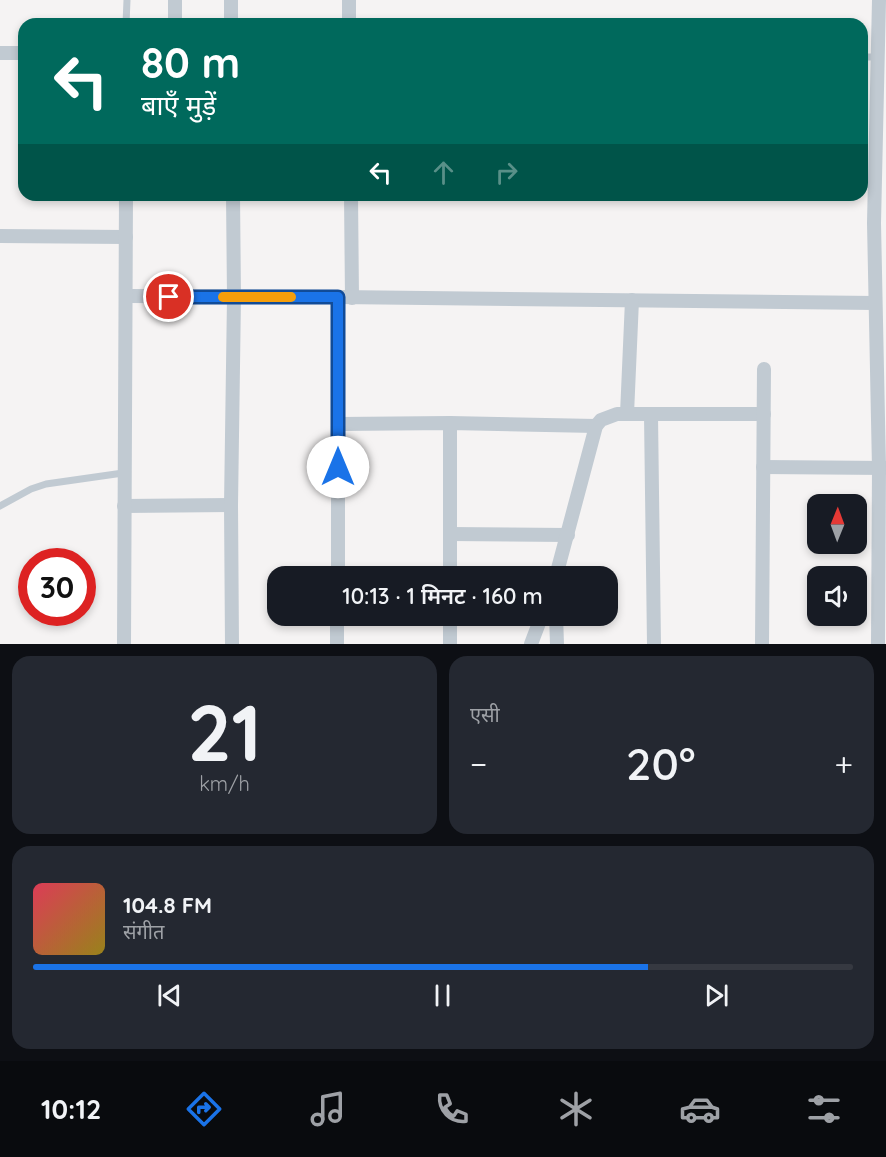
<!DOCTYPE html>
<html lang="hi">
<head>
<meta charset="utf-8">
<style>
	body { margin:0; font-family:Quicksand,"Noto Sans Devanagari",sans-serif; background:#242831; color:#f1f3f6; height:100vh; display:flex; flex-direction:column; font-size:22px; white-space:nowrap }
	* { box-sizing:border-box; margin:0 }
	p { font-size:20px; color:#9ea1a6 }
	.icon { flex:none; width:33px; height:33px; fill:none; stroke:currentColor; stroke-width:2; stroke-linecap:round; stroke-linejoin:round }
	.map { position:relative; height:644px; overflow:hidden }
	.drawer { display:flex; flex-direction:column; gap:12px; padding:12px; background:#0d0f14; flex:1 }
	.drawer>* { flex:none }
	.banner { position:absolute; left:18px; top:18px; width:850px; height:183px; border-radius:18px; box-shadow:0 3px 9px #0003; background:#00695c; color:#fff; overflow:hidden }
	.needle { width:39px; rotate:1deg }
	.buttons { position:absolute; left:807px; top:494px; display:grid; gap:12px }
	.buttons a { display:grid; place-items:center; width:60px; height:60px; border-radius:12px; background:#171b24; box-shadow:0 3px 9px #0003; font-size:30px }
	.speed { position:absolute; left:18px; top:548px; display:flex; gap:12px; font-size:30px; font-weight:700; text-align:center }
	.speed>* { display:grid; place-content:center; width:78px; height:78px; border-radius:50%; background:#171b24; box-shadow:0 3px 9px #0003; line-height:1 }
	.speed .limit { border:9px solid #d22; background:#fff; color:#111 }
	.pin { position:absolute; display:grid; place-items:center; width:51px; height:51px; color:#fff; margin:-26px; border:3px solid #fff; border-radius:50%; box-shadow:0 2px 6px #0007 }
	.me { position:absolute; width:66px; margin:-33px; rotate:0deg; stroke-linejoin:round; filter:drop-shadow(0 0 4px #0008) }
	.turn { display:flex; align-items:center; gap:21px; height:126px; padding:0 24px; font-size:27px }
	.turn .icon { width:78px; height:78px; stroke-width:2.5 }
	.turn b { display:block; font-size:42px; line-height:51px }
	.lanes { display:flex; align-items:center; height:57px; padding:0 24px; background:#0003; justify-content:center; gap:30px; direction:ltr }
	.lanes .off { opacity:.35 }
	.big { font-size:45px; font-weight:600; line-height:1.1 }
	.drawer .card { flex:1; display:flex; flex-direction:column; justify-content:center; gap:9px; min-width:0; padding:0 21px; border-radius:18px; background:#242831 }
	.drawer .dial { align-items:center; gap:0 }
	.dial b { font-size:78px; line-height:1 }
	.song { display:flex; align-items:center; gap:18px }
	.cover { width:72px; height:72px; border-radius:9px; background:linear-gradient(135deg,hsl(350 70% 55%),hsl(50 70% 35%)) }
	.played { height:6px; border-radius:3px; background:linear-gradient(90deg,#1a73e8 75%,#363941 75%) }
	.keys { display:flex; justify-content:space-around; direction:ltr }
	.heat { display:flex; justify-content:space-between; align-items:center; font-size:33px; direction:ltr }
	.drawer .tiles { flex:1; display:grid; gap:12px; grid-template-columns:1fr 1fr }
	.card:last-child { grid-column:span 2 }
	.trip { position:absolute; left:267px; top:566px; width:351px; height:60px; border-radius:18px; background:#171b24; box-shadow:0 3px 9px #0003; font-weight:600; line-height:60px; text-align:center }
	.tab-bar { display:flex; height:96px; justify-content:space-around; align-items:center; background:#090b0e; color:#9ea1a6 }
	.tab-bar .icon { width:42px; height:42px }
	.tab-bar .active { color:#1a73e8 }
	.tab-bar b { font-size:27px; color:#f1f3f6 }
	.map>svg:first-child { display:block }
</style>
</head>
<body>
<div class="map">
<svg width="886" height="644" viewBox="0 0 886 644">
	<rect width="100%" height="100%" fill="#f5f3f3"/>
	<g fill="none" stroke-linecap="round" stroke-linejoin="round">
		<g stroke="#c1cad2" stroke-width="7">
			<path d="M126,24l1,-24"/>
			<path d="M862,57h16"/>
			<path d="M0,506l31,-17 15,-5 77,-11"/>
		</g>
		<g stroke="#c1cad2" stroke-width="14">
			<path d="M231,0v24"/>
			<path d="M175,24v-24"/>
			<path d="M349,24v-24"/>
			<path d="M0,53h24"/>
			<path d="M351,195l1,103"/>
			<path d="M0,236l126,1"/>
			<path d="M126,296l212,1 537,6"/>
			<path d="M627,414l5,-114"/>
			<path d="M651,415l3,229"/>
			<path d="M339,424l111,-1 146,3"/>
			<path d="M763,467l123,1"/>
			<path d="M124,506l107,-1"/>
			<path d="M450,534l118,1"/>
			<path d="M338,576v-279"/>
			<path d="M450,576v-153"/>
			<path d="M556,576l40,-150 5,-6 16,-6h147"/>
			<path d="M556,615l1,29"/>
			<path d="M124,644l2,-449"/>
			<path d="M232,644l-1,-139 3,-208 -1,-102"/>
			<path d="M337,644v-29"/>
			<path d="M450,644v-29"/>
			<path d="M531,644l11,-29"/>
			<path d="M762,644l2,-275"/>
			<path d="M878,644l1,-176 -5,-245 5,-223"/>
		</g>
	</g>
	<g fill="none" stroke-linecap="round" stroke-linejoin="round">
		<g stroke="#114b97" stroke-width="15">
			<path id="route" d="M169,297h169v170"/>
		</g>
		<use href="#route" stroke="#1a73e8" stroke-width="10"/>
		<path stroke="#f59e0b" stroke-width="10" d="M223,297h68"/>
	</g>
</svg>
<div class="buttons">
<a><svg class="needle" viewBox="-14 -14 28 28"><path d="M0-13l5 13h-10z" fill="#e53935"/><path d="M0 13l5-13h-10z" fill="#9ea1a6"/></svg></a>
<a><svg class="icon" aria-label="sound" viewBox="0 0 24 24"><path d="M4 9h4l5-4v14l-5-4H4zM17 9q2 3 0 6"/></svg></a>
</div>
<div class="speed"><div class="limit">30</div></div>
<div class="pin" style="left:169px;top:297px;background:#d93025"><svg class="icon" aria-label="arrive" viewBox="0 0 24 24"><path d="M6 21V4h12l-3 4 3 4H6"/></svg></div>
<svg class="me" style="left:338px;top:467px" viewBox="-20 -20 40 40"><circle r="19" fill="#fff"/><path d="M0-13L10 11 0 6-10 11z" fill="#1a73e8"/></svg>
<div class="trip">10:13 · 1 मिनट · 160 m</div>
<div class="banner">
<div class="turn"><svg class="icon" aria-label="left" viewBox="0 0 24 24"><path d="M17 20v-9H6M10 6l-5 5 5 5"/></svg><div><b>80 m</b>बाएँ मुड़ें</div></div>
<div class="lanes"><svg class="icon" aria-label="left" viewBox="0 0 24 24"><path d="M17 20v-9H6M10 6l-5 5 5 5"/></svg><svg class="icon off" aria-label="ahead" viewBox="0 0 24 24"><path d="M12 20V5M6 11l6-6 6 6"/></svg><svg class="icon off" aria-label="right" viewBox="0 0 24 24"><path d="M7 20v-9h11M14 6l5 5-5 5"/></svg></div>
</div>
</div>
<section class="drawer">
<div class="tiles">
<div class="card dial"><b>21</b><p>km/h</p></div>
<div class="card"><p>एसी</p>
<div class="heat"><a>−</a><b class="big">20°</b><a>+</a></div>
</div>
<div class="card">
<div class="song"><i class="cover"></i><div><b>104.8 FM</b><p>संगीत</p></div></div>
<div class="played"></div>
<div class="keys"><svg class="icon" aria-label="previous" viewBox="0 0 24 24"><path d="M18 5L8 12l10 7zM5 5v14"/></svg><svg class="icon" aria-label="pause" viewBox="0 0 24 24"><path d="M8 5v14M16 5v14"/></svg><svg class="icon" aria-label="next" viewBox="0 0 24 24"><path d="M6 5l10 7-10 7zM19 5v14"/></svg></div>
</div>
</div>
</section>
<nav class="tab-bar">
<b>10:12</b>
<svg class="icon active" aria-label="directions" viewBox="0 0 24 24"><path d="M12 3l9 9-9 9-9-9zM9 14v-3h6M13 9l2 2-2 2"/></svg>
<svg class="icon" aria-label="music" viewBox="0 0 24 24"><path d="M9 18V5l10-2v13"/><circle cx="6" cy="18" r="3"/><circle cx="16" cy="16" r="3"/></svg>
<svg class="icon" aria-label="phone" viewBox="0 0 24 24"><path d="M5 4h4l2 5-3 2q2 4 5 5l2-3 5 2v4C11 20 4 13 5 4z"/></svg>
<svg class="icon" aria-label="climate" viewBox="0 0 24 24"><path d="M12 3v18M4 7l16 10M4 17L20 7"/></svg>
<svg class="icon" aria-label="car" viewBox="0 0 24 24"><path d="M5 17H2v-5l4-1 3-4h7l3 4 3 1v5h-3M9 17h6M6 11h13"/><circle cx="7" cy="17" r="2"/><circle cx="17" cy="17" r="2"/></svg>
<svg class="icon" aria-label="filters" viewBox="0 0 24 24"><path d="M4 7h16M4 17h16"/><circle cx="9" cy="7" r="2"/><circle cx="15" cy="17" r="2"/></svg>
</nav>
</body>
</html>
